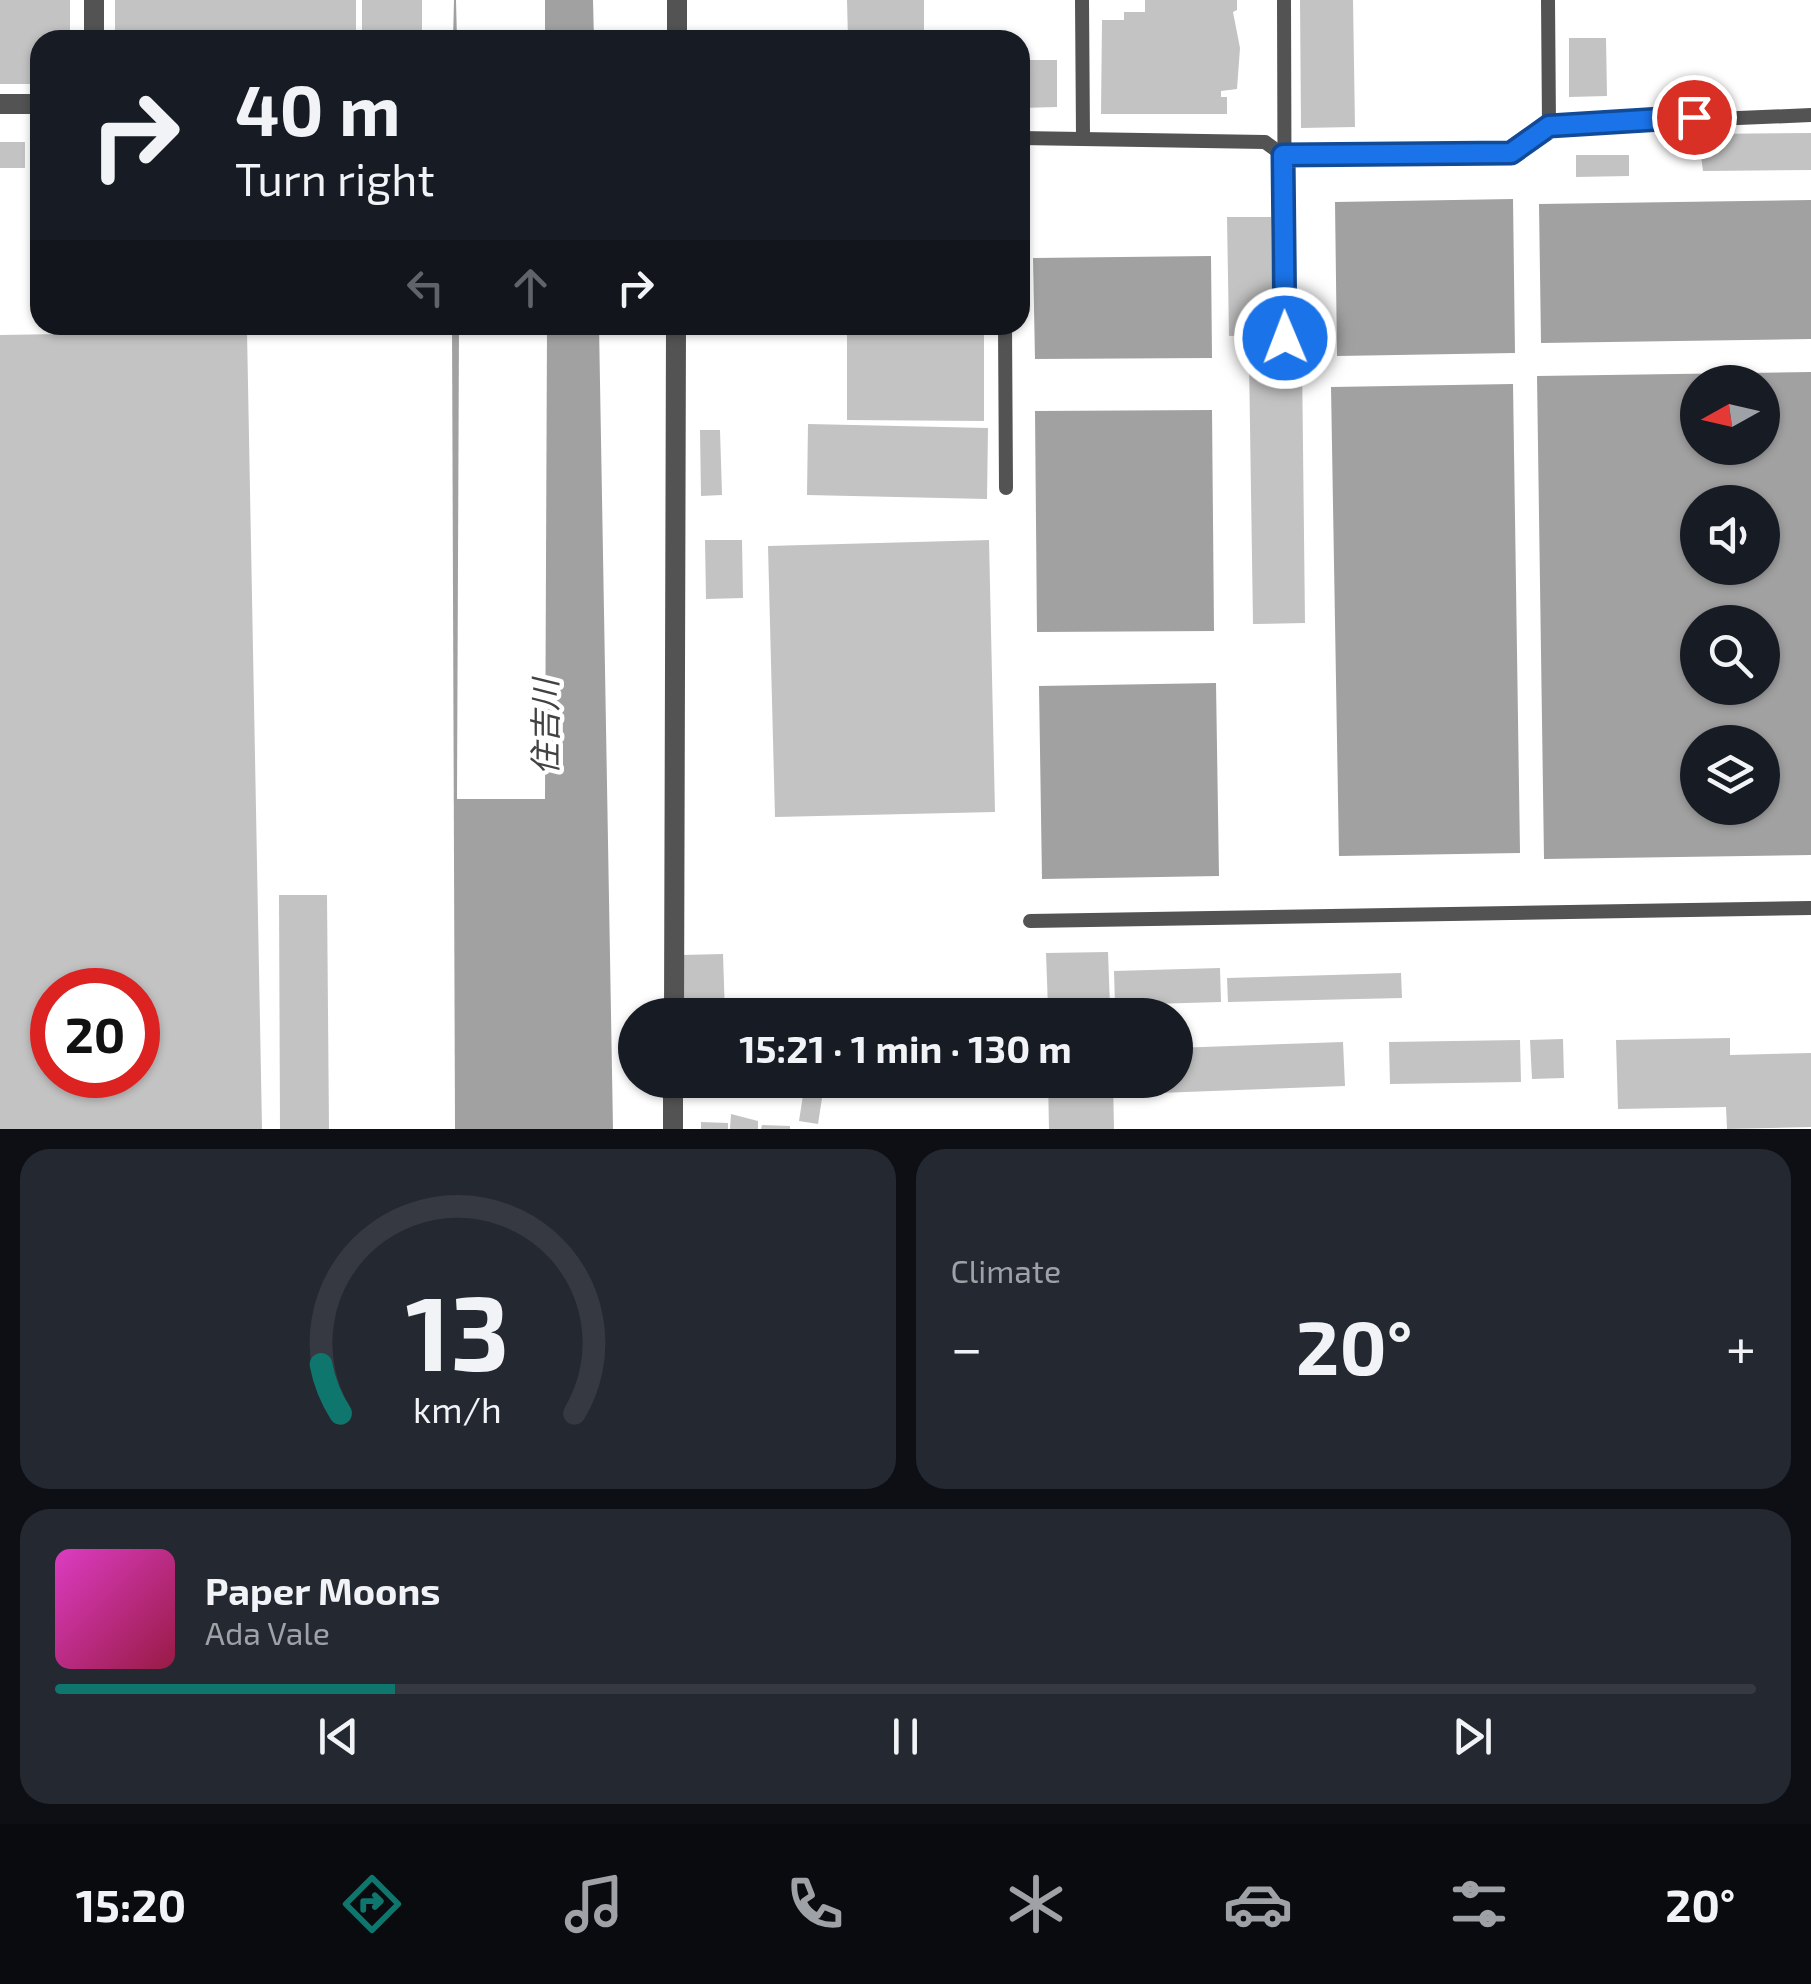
<!DOCTYPE html>
<html lang="en">
<head>
<meta charset="utf-8">
<style>
	body { margin:0; font-family:"Exo 2","Noto Sans JP",sans-serif; background:#242831; color:#f1f3f6; height:100vh; display:flex; flex-direction:column; font-size:38px; white-space:nowrap }
	* { box-sizing:border-box; margin:0 }
	p { font-size:32px; color:#9ea1a6 }
	.icon { flex:none; width:55px; height:55px; fill:none; stroke:currentColor; stroke-width:2; stroke-linecap:round; stroke-linejoin:round }
	.map { position:relative; height:1129px; overflow:hidden }
	.drawer { display:flex; flex-direction:column; gap:20px; padding:20px; background:#0d0f14; flex:1 }
	.drawer>* { flex:none }
	.banner { position:absolute; left:30px; top:30px; width:1000px; height:305px; border-radius:30px; box-shadow:0 2px 8px #0004; background:#171b24; color:#f1f3f6; overflow:hidden }
	.needle { width:65px; rotate:262deg }
	.tools { position:absolute; left:1680px; top:365px; display:grid; gap:20px }
	.tools a { display:grid; place-items:center; width:100px; height:100px; border-radius:50%; background:#171b24; box-shadow:0 2px 8px #0004; font-size:50px }
	.speed { position:absolute; left:30px; top:968px; display:flex; gap:20px; font-size:50px; font-weight:700; text-align:center }
	.speed>* { display:grid; place-content:center; width:130px; height:130px; border-radius:50%; background:#171b24; box-shadow:0 2px 8px #0004; line-height:1 }
	.speed .limit { border:15px solid #d22; background:#fff; color:#111 }
	.pin { position:absolute; display:grid; place-items:center; width:85px; height:85px; color:#fff; margin:-42px; border:5px solid #fff; border-radius:50%; box-shadow:0 2px 10px #0007 }
	.me { position:absolute; width:110px; margin:-55px; rotate:359deg; stroke-linejoin:round; filter:drop-shadow(0 0 8px #0008) }
	.turn { display:flex; align-items:center; gap:35px; height:210px; padding:0 40px; font-size:45px }
	.turn .icon { width:130px; height:130px; stroke-width:2.5 }
	.turn b { display:block; font-size:70px; line-height:85px }
	.lanes { display:flex; align-items:center; height:95px; padding:0 40px; background:#0003; justify-content:center; gap:50px; direction:ltr }
	.lanes .off { opacity:.35 }
	.big { font-size:75px; font-weight:700; line-height:1.1 }
	.drawer .widget { flex:1; display:flex; flex-direction:column; justify-content:center; gap:15px; min-width:0; padding:0 35px; border-radius:30px; background:#242831 }
	.drawer .dial { align-items:center; gap:0 }
	.dial svg { height:260px; overflow:visible; fill:none; stroke:#363941; stroke-width:7; stroke-linecap:round; text-anchor:middle }
	.dial text { fill:#f1f3f6; stroke:none }
	.song { display:flex; align-items:center; gap:30px }
	.cover { width:120px; height:120px; border-radius:15px; background:linear-gradient(135deg,hsl(310 70% 55%),hsl(340 70% 35%)) }
	.played { height:10px; border-radius:5px; background:linear-gradient(90deg,#0f766e 20%,#363941 20%) }
	.keys { display:flex; justify-content:space-around; direction:ltr }
	.heat { display:flex; justify-content:space-between; align-items:center; font-size:55px; direction:ltr }
	.drawer .tiles { flex:1; display:grid; gap:20px; grid-template-columns:1fr 1fr }
	.widget:last-child { grid-column:span 2 }
	.trip { position:absolute; left:618px; top:998px; width:575px; height:100px; border-radius:50px; background:#171b24; box-shadow:0 2px 8px #0004; font-weight:700; line-height:100px; text-align:center }
	.tab-bar { display:flex; height:160px; justify-content:space-around; align-items:center; background:#090b0e; color:#9ea1a6 }
	.tab-bar .icon { width:70px; height:70px }
	.tab-bar .selected { color:#0f766e }
	.tab-bar b { font-size:45px; color:#f1f3f6 }
	.map>svg:first-child { display:block }
</style>
</head>
<body>
<div class="map">
<svg width="1811" height="1129" viewBox="0 0 1811 1129">
	<rect width="100%" height="100%" fill="#fff"/>
	<g fill="#a1a1a1" fill-rule="evenodd">
		<path d="M454,0h139l1,40h-141z"/>
		<path d="M1513,199l2,154 -178,3 -2,-154z"/>
		<path d="M1811,200v139l-270,4 -2,-139z"/>
		<path d="M1211,256l1,102 -177,1 -2,-101z"/>
		<path d="M452,325h147l14,804h-158z"/>
		<path d="M1811,372v483l-267,4 -7,-483zM1762,382v66h-64v-66zM1762,502v66h-64v-66zM1762,622v66h-64v-66zM1762,742v66h-64v-66z"/>
		<path d="M1513,384l7,469 -181,3 -8,-469z"/>
		<path d="M1212,410l2,221 -177,1 -2,-221z"/>
		<path d="M1216,683l3,193 -177,3 -3,-193z"/>
	</g>
	<g fill="#fff">
		<path d="M456,0h89v40h-88z"/>
		<path d="M459,325h88l-2,474h-88z"/>
	</g>
	<g fill="#c3c3c3" fill-rule="evenodd">
		<path d="M0,0h70v40h-30v44h-40z"/>
		<rect x="115" y="0" width="241" height="40"/>
		<rect x="362" y="0" width="60" height="40"/>
		<path d="M847,0h77v40h-76z"/>
		<path d="M1145,0h92v10l-4,2 7,36 -3,41 -16,2v6h6v17h-126l1,-94h22v-8h21z"/>
		<path d="M1300,0h53l2,127 -54,1z"/>
		<path d="M1569,38h37l1,58 -38,1z"/>
		<path d="M1020,60h37v47l-37,1z"/>
		<path d="M1811,133v37l-108,1 -5,-37z"/>
		<rect x="0" y="142" width="25" height="26"/>
		<path d="M1576,155h53v21l-53,1z"/>
		<path d="M1227,217h44l2,118 -44,1z"/>
		<path d="M847,325h137v96l-137,-1z"/>
		<path d="M247,331l15,798h-262v-794zM52,990h86v85h-86z"/>
		<path d="M1249,359h53l3,264 -52,1z"/>
		<path d="M808,424l180,4 -1,71 -180,-4z"/>
		<path d="M700,430h20l2,65 -21,1z"/>
		<path d="M705,540h37l1,58 -37,1z"/>
		<path d="M989,540l6,272 -220,5 -7,-271z"/>
		<path d="M279,895h48l2,234h-49z"/>
		<path d="M1108,952l2,55 -62,1 -2,-55z"/>
		<path d="M723,954l2,61h-42l-2,-60z"/>
		<path d="M1220,968l1,34 -106,3 -1,-34z"/>
		<path d="M1401,973l1,25 -174,4 -1,-24z"/>
		<path d="M1730,1038v17l81,-2v74l-84,2 -1,-22 -108,2 -2,-69z"/>
		<path d="M1563,1039l1,39 -32,1 -2,-39z"/>
		<path d="M1520,1040l1,42 -131,2 -1,-42z"/>
		<path d="M1343,1042l2,44 -186,7v-13h16v-32z"/>
		<rect x="699" y="1080" width="17" height="10"/>
		<path d="M719,1080h25v4l-8,-1v10l-18,-1z"/>
		<path d="M756,1080h23v13l-24,-1z"/>
		<path d="M791,1080h34l-2,15 -33,-5z"/>
		<path d="M1048,1080h65l1,49h-65z"/>
		<path d="M803,1095l19,3 -4,26 -19,-3z"/>
		<path d="M731,1114l27,7v8h-28z"/>
		<path d="M701,1122l27,1v6h-27z"/>
		<path d="M762,1125l28,1v3h-29z"/>
	</g>
	<g fill="none" stroke-linecap="round" stroke-linejoin="round">
		<g stroke="#535353" stroke-width="14">
			<path d="M1082,0l1,136"/>
			<path d="M1284,0l1,339"/>
			<path d="M1548,0l1,126"/>
			<path d="M1020,138l245,4 18,13 228,-2 38,-27 262,-11"/>
			<path d="M1005,325l1,163"/>
			<path d="M1030,921l781,-13"/>
		</g>
		<g stroke="#535353" stroke-width="20">
			<path d="M94,0v40"/>
			<path d="M677,40v-40"/>
			<path d="M0,104h40"/>
			<path d="M674,1015l2,-690"/>
			<path d="M673,1129v-49"/>
		</g>
	</g>
	<g fill="none" stroke-linecap="round" stroke-linejoin="round">
		<g stroke="#114b97" stroke-width="25">
			<path id="route" d="M1285,338l-2,-183 228,-2 38,-27 145,-9"/>
		</g>
		<use href="#route" stroke="#1a73e8" stroke-width="18"/>
	</g>
	<g text-anchor="middle" stroke-width="9" stroke-linejoin="round" paint-order="stroke">
		<g font-size="32" font-style="italic" fill="#424242" stroke="#fff">
			<text transform="translate(546 727) rotate(-90)" y="11">住吉川</text>
		</g>
	</g>
</svg>
<div class="tools">
<a><svg class="needle" viewBox="-14 -14 28 28"><path d="M0-13l5 13h-10z" fill="#e53935"/><path d="M0 13l5-13h-10z" fill="#9ea1a6"/></svg></a>
<a><svg class="icon" aria-label="sound" viewBox="0 0 24 24"><path d="M4 9h4l5-4v14l-5-4H4zM17 9q2 3 0 6"/></svg></a>
<a><svg class="icon" aria-label="search" viewBox="0 0 24 24"><circle cx="10" cy="10" r="6"/><path d="M15 15l6 6"/></svg></a>
<a><svg class="icon" aria-label="layers" viewBox="0 0 24 24"><path d="M12 4l9 5-9 5-9-5zM3 14l9 5 9-5"/></svg></a>
</div>
<div class="speed"><div class="limit">20</div></div>
<div class="pin" style="left:1694px;top:117px;background:#d93025"><svg class="icon" aria-label="arrive" viewBox="0 0 24 24"><path d="M6 21V4h12l-3 4 3 4H6"/></svg></div>
<svg class="me" style="left:1285px;top:338px" viewBox="-20 -20 40 40"><circle r="17" fill="#1a73e8" stroke="#fff" stroke-width="3"/><path d="M0-11L8 9 0 5-8 9z" fill="#fff"/></svg>
<div class="trip">15:21 · 1 min · 130 m</div>
<div class="banner">
<div class="turn"><svg class="icon" aria-label="right" viewBox="0 0 24 24"><path d="M7 20v-9h11M14 6l5 5-5 5"/></svg><div><b>40 m</b>Turn right</div></div>
<div class="lanes"><svg class="icon off" aria-label="left" viewBox="0 0 24 24"><path d="M17 20v-9H6M10 6l-5 5 5 5"/></svg><svg class="icon off" aria-label="ahead" viewBox="0 0 24 24"><path d="M12 20V5M6 11l6-6 6 6"/></svg><svg class="icon" aria-label="right" viewBox="0 0 24 24"><path d="M7 20v-9h11M14 6l5 5-5 5"/></svg></div>
</div>
</div>
<section class="drawer">
<div class="tiles">
<div class="widget dial"><svg viewBox="0 0 100 80">
<path d="M14 69A42 42 0 1 1 86 69"/>
<path d="M14 69A42 42 0 0 1 8 54" stroke="#0f766e"/>
<text x="50" y="56" font-size="32" font-weight="700">13</text>
<text x="50" y="72" font-size="11">km/h</text>
</svg></div>
<div class="widget"><p>Climate</p>
<div class="heat"><a>−</a><b class="big">20°</b><a>+</a></div>
</div>
<div class="widget">
<div class="song"><i class="cover"></i><div><b>Paper Moons</b><p>Ada Vale</p></div></div>
<div class="played"></div>
<div class="keys"><svg class="icon" aria-label="previous" viewBox="0 0 24 24"><path d="M18 5L8 12l10 7zM5 5v14"/></svg><svg class="icon" aria-label="pause" viewBox="0 0 24 24"><path d="M8 5v14M16 5v14"/></svg><svg class="icon" aria-label="next" viewBox="0 0 24 24"><path d="M6 5l10 7-10 7zM19 5v14"/></svg></div>
</div>
</div>
</section>
<nav class="tab-bar">
<b>15:20</b>
<svg class="icon selected" aria-label="directions" viewBox="0 0 24 24"><path d="M12 3l9 9-9 9-9-9zM9 14v-3h6M13 9l2 2-2 2"/></svg>
<svg class="icon" aria-label="music" viewBox="0 0 24 24"><path d="M9 18V5l10-2v13"/><circle cx="6" cy="18" r="3"/><circle cx="16" cy="16" r="3"/></svg>
<svg class="icon" aria-label="phone" viewBox="0 0 24 24"><path d="M5 4h4l2 5-3 2q2 4 5 5l2-3 5 2v4C11 20 4 13 5 4z"/></svg>
<svg class="icon" aria-label="climate" viewBox="0 0 24 24"><path d="M12 3v18M4 7l16 10M4 17L20 7"/></svg>
<svg class="icon" aria-label="car" viewBox="0 0 24 24"><path d="M5 17H2v-5l4-1 3-4h7l3 4 3 1v5h-3M9 17h6M6 11h13"/><circle cx="7" cy="17" r="2"/><circle cx="17" cy="17" r="2"/></svg>
<svg class="icon" aria-label="filters" viewBox="0 0 24 24"><path d="M4 7h16M4 17h16"/><circle cx="9" cy="7" r="2"/><circle cx="15" cy="17" r="2"/></svg>
<b>20°</b>
</nav>
</body>
</html>
